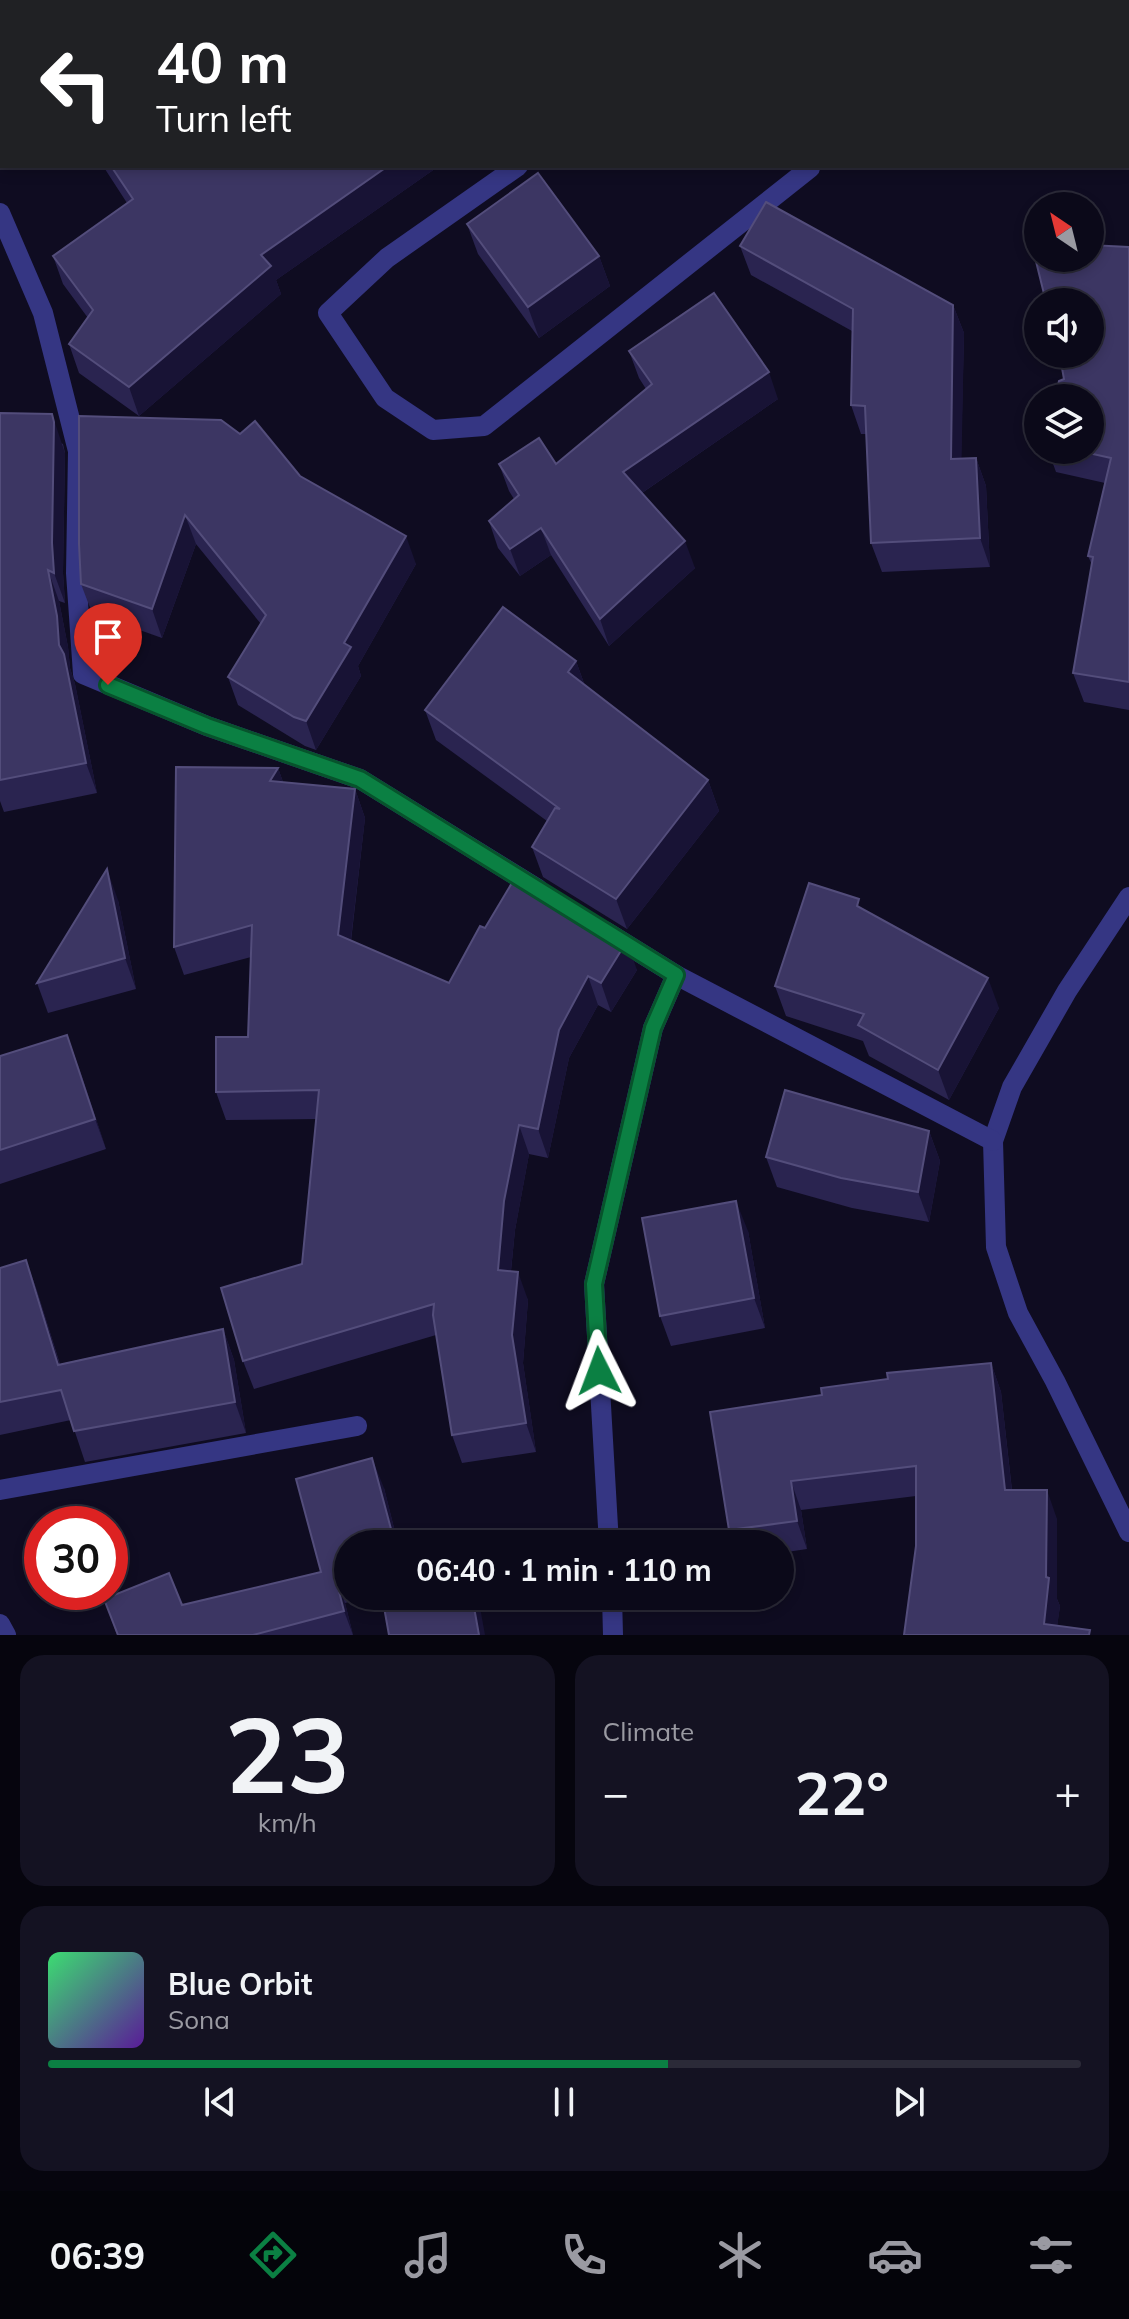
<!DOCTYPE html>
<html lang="en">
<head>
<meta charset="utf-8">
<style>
	body { margin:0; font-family:Mulish,sans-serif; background:#141222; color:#f1f3f6; height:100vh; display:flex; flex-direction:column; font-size:30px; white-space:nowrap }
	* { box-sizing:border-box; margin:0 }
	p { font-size:26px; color:#9a9aa2 }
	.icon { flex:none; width:44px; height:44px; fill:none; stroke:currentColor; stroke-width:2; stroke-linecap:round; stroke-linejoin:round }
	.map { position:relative; height:1635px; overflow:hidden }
	.sheet { display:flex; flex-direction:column; gap:20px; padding:20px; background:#06050e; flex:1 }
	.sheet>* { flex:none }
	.top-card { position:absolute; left:0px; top:0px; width:1130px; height:168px; box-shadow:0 4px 12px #0003,0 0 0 2px #2b2a38; background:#202124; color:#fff; overflow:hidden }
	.needle { width:52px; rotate:325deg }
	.tools { position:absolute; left:1024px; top:192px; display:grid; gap:16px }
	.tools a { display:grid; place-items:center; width:80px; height:80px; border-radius:50%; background:#0b0919; box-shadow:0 4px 12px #0003,0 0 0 2px #2b2a38; font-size:40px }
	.speed { position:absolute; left:24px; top:1506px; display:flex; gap:16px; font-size:40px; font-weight:700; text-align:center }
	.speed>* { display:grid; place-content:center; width:104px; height:104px; border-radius:50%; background:#0b0919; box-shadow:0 4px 12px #0003,0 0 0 2px #2b2a38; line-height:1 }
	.speed .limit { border:12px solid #d22; background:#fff; color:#111 }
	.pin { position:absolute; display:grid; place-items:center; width:68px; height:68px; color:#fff; margin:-82px -34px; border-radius:50% 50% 50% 0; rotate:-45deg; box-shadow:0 0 8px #0007 }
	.pin .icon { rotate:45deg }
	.me { position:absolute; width:88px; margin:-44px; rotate:357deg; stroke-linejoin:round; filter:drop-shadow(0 0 6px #0008) }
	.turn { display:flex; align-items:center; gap:28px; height:168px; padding:0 24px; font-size:36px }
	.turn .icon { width:104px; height:104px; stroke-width:2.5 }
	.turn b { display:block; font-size:56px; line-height:68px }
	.big { font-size:60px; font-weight:700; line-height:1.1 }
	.sheet .tile { flex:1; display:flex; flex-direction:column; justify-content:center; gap:12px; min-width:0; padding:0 28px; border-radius:24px; background:#141222 }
	.sheet .dial { align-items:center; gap:0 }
	.dial b { font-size:104px; line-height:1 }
	.song { display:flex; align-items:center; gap:24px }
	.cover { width:96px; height:96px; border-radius:12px; background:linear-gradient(135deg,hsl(140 70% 55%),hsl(270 70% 35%)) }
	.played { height:8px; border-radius:4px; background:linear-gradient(90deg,#0b8043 60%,#2b2a38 60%) }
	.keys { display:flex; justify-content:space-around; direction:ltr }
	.heat { display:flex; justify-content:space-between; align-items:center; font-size:44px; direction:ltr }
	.sheet .tiles { flex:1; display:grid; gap:20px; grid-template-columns:1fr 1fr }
	.tile:last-child { grid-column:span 2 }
	.trip { position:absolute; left:334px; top:1530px; width:460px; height:80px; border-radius:40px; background:#0b0919; box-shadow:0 4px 12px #0003,0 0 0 2px #2b2a38; font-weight:700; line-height:80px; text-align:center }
	.tabs { display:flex; height:128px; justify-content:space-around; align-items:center; background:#04040a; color:#9a9aa2 }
	.tabs .icon { width:56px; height:56px }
	.tabs .current { color:#0b8043 }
	.tabs b { font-size:36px; color:#f1f3f6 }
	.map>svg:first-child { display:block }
</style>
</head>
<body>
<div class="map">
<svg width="1129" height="1635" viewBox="0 0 1129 1635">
	<rect width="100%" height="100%" fill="#0f0c21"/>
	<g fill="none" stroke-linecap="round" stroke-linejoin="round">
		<g stroke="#353683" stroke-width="20">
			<path d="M687,0l1,2"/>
			<path d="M241,2l5,-2"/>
			<path d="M518,166l-131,92 -59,55 57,85 48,32 51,-4 326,-258"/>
			<path d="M0,213l43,100 35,138 -2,122 7,101 124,52 153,53 178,110"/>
			<path d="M1129,897l-62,94 -55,96 -19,54 3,106 22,66 37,68 74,151"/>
			<path d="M605,931l71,44 317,166"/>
			<path d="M0,1490l357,-64"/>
			<path d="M609,1544l-15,-260 59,-256 23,-53"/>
			<path d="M612,1596l1,39"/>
			<path d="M0,1624l6,11"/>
		</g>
	</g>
	<g fill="#2a2450">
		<path d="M1129,0v34h-1v-32z"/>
		<path d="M103,166h336l-163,114 5,14 -142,122 -60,-43 -10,-29 19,-26 -25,-34 -10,-28 74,-53z"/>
		<path d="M467,224l132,32 11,30 -71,52 -61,-84z"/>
		<path d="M740,246l213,59 11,28 -3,125h15l10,28 4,81 -108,5 -11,-29 -5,-109h-5l-10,-29 1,-74 -101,-56z"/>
		<path d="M1129,247v463l-45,-8 -11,-29 19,-108 -4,-9 17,-73 -49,-11 -8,-22h42l-26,-71z"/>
		<path d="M629,351l149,48 -136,94 53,75 -86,78 -58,-91 -31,21 -22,-28 -9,-27 25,-22 -5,-8 -10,-27h57l90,-75 -7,-11z"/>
		<path d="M0,413l63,31 2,9 -2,120 2,30 -6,-2 9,46 2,21 5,16 22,109 -93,19 -4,-11z"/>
		<path d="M221,420l79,56 116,88 -58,102 3,10 -45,74 -11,-4 -67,-41 -10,-28 33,-53 -65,-80 -34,94 -70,-25 -11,-29z"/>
		<path d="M576,661l9,25 123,94 11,31 -92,118 -84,-52 -11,-30 15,-26 -111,-81 -11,-30z"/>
		<path d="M278,768l5,14 72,7 10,29 -14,123 98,42 36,-55 116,-6 2,4 34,44 -26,42 -13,-7 -29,53 -21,100 -19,-4 -14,76 -4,41 17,29 -5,63 13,89 -74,11 -10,-28 -16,-100 -182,54 -11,-28 59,-97 14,-145 -90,1 -10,-28 32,-55 3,-80 -67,18 -10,-28z"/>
		<path d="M118,900l18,89 -88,24 -11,-30z"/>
		<path d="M863,910l136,98 -50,92 -80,-44 -6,-15 -77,-25 -11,-30z"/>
		<path d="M0,1056l78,9 28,84 -106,35z"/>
		<path d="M929,1131l11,30 -11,61 -77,-14 -75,-21 -11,-30z"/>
		<path d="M748,1231l17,97 -94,18 -11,-30z"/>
		<path d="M26,1260l11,31 23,73 163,-35 11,31 12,73 -161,29 -14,-42 -71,15v-167z"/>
		<path d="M991,1363l10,29 11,98 45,29v80l3,7 -3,20 -153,9 12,-89v-50l-115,14 6,39 -27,4v-9h-46l-5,-14 93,-135 66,-16z"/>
		<path d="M384,1488l14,56h-50v52h23l-26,7 8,32h-236l-13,-36 78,6 139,-33z"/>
	</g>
	<g fill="#181335">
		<path d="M632,0h19v2h-20z"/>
		<path d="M2,85v37l-2,1v-37z"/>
		<path d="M388,166h51l-163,114 5,14 -142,122 -10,-29 132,-132z"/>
		<path d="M599,256l11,30 -71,52 -11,-31z"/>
		<path d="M953,305l11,28 -3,154 -10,-28z"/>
		<path d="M769,372l9,27 -145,100 -10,-27z"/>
		<path d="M52,414l13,39 -2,120 2,30 -11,-30 -2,-30z"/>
		<path d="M976,458l10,28 4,81 -10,-29z"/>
		<path d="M185,515l11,29 -34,94 -10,-29z"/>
		<path d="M541,528l10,27 -31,21 -10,-27z"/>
		<path d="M406,536l10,28 -58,102 3,10 -45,74 -10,-29 38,-78z"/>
		<path d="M685,541l10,27 -86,78 -9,-27z"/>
		<path d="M48,570l11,31 9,46 2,21 5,16 22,109 -11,-30 -27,-118z"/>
		<path d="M576,661l11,31 -19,-20z"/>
		<path d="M278,768l10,28 -18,-15z"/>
		<path d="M708,780l11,31 -92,118 -11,-30z"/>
		<path d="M355,789l10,29 -17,146 -10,-29z"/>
		<path d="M107,869l11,31 18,89 -11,-31z"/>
		<path d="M627,941l10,29 -26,42 -10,-29z"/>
		<path d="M588,976l10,29 -29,53 -21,100 -10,-29 21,-99z"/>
		<path d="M988,978l11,30 -50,92 -11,-30z"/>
		<path d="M67,1035l11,30 28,84 -11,-30z"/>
		<path d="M519,1125l10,29 -14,76 -7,69 -10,-29 6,-69z"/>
		<path d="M929,1131l11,30 -11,61 -11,-30z"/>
		<path d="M736,1201l12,30 17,97 -11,-30z"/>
		<path d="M26,1260l11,31 32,104 -11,-30z"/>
		<path d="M518,1272l10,28 -5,63 13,89 -10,-29 -14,-88z"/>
		<path d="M223,1329l11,31 12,73 -11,-31z"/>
		<path d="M991,1363l10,29 14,127 -10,-29z"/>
		<path d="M372,1458l12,30 14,56h-3z"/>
		<path d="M791,1481l10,29 6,39 -10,-28z"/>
		<path d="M1047,1490l10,29v80l3,7 -4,29 -12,-11 2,-47z"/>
		<path d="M334,1572l11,31 8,32 -9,-24z"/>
		<path d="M472,1596h6l7,39h-6z"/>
	</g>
	<g fill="#3c3663" stroke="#534d7b" stroke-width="2">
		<path d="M0,0h23l2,2h-23v83l-2,1z"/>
		<path d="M289,0h112l2,2h-116z"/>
		<path d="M552,0h80l-1,2h-77z"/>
		<path d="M972,0h157v7l-1,-5h-155z"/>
		<path d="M111,166h277l-127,89 10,11 -142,121 -60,-43 24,-34 -40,-54 80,-57z"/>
		<path d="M538,173l61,83 -71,51 -61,-83z"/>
		<path d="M766,202l187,103 -2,154 25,-1 4,80 -109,5 -6,-137 -14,-1 2,-96 -113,-63z"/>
		<path d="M1031,241h7v17h52v-13l39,2v435l-56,-9 20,-116 -5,-1 23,-98 -36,-8h15v-52h-35l4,-17 5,-2 -2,-11 3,-14h25v-52h-44z"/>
		<path d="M714,293l55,79 -146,100 62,69 -85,78 -59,-91 -31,21 -21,-28 30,-26 -20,-31 40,-26 17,26 96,-80 -23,-33z"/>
		<path d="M0,413l52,1 2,8 -2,121 2,30 -6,-3 9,46 2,29 5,9 22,109 -86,17z"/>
		<path d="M79,416l142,4 19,14 15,-13 45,55 106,60 -62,107 7,4 -45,74 -12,-4 -66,-40 38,-62 -81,-100 -33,94 -71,-25 -2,-40z"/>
		<path d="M503,607l73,54 -8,11 140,108 -92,119 -84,-52 23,-39 5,1 -135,-99z"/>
		<path d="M176,767l102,1 -8,13 85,8 -17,146 111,48 31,-57 5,2 34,-57 82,51 -2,2 28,17 -26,42 -13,-7 -29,54 -21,99 -19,-4 -15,76 -6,69 20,2 -6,63 14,88 -74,12 -19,-120 1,-11 -191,57 -22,-73 81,-24 17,-174 -103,2v-55h32l4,-112 -78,22z"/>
		<path d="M107,869l18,89 -88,25z"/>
		<path d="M809,883l50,16 -2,7 131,72 -50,92 -80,-45 6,-11 -89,-28z"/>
		<path d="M67,1035l28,84 -95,31v-94z"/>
		<path d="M785,1090l144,41 -11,61 -77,-14 -75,-21z"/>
		<path d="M736,1201l18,97 -94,18 -18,-98z"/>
		<path d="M26,1260l32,105 165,-36 12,73 -161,29 -13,-41 -61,12v-134z"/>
		<path d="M991,1363l14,127h42l-1,87 3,1 -5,46 46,6 -1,5h-185l12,-89v-80l-125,15 6,40 -68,9 -19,-118 112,-17 -1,-7 67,-9 -1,-6z"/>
		<path d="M372,1458l23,86h-47v25l-14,3 10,39 -91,24h-135l-14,-36 65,-26 13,32 139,-33 -25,-93z"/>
		<path d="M382,1596h90l7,39h-90z"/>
	</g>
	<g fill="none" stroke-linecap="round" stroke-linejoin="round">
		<g stroke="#07532c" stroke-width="20">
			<path id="route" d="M108,685l99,41 153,53 316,196 -23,53 -59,256 5,87"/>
		</g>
		<use href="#route" stroke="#0b8043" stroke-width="14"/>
	</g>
</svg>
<div class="tools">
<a><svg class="needle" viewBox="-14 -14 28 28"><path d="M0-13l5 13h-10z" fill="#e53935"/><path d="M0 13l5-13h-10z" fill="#9a9aa2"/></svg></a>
<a><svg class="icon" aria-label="sound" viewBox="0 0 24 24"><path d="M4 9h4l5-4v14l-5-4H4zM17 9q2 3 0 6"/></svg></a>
<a><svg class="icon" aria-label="layers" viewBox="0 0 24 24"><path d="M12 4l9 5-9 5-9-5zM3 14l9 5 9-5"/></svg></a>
</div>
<div class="speed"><div class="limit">30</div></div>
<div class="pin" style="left:108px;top:685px;background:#d93025"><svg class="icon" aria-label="arrive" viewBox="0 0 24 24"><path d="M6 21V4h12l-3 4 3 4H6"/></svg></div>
<svg class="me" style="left:599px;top:1371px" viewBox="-20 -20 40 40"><path d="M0-17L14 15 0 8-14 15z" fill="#0b8043" stroke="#fff" stroke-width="4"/></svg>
<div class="trip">06:40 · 1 min · 110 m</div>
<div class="top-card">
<div class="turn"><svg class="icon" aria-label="left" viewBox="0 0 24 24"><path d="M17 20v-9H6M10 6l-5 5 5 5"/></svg><div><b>40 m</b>Turn left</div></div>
</div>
</div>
<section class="sheet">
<div class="tiles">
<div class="tile dial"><b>23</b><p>km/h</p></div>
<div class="tile"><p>Climate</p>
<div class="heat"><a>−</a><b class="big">22°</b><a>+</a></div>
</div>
<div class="tile">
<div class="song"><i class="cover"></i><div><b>Blue Orbit</b><p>Sona</p></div></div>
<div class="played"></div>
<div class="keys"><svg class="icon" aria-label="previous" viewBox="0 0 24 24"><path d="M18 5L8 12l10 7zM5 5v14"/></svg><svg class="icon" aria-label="pause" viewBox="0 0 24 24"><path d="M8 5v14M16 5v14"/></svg><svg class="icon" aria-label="next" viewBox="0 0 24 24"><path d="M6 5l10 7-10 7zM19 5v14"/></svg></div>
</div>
</div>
</section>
<nav class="tabs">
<b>06:39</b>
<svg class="icon current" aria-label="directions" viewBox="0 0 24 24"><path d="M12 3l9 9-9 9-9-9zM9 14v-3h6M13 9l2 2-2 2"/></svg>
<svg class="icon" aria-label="music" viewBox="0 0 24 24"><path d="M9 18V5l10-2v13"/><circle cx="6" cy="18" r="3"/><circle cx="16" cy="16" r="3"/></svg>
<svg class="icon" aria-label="phone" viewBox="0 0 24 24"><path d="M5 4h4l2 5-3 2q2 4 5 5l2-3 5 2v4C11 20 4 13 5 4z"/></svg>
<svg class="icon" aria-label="climate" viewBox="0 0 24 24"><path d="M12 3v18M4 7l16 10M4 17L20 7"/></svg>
<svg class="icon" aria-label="car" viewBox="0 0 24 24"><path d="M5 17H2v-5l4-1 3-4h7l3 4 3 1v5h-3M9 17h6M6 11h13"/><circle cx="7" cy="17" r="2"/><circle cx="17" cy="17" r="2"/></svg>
<svg class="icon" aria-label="filters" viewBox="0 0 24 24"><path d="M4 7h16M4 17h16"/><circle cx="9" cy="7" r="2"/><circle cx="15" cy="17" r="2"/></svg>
</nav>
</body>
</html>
